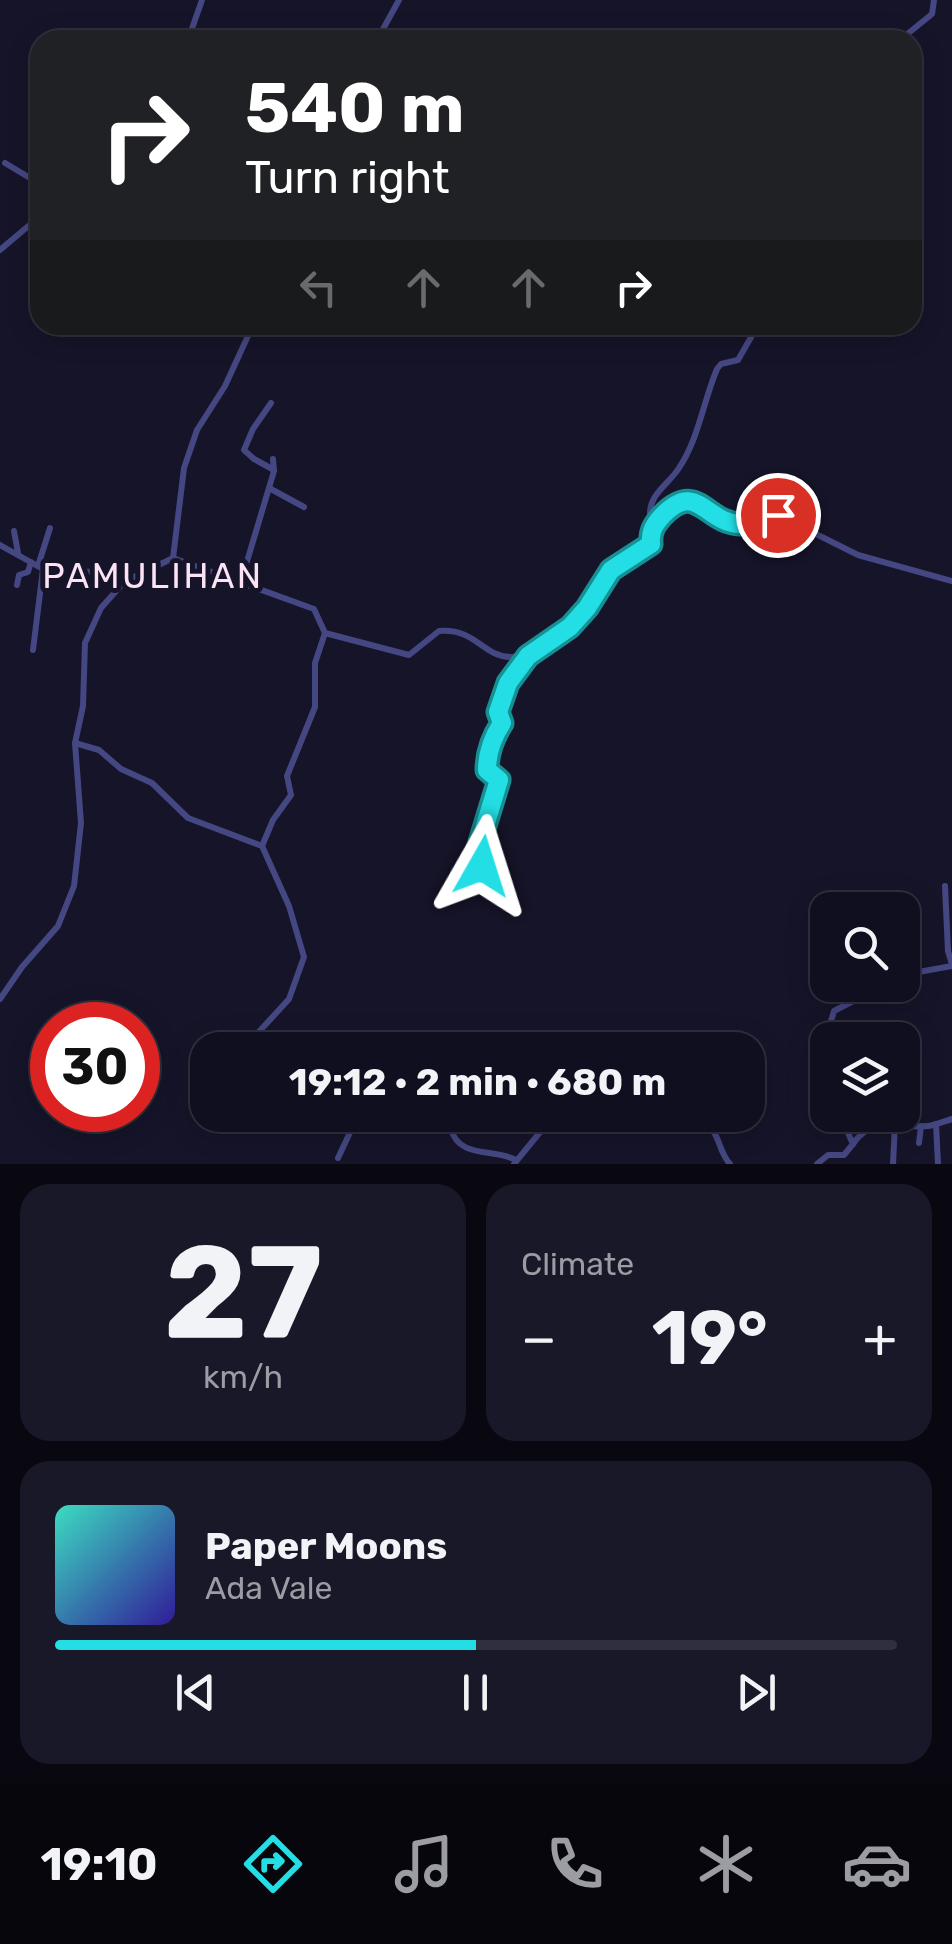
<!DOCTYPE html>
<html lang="en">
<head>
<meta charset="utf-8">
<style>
	body { margin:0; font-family:Rubik,sans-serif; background:#191828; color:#f1f3f6; height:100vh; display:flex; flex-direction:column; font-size:38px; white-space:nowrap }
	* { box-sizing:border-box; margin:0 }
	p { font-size:32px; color:#9c9ca4 }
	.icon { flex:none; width:55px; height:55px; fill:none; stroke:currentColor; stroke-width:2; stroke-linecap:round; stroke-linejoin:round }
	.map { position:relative; height:1164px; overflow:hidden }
	.side { display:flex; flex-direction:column; gap:20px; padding:20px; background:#090811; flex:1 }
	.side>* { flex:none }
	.top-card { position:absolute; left:30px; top:30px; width:892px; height:305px; border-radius:30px; box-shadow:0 5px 25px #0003,0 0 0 2px #302f3d; background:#202124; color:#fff; overflow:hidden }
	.fabs { position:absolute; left:810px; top:892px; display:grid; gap:20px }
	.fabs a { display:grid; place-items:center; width:110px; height:110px; border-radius:20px; background:#100f1f; box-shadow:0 5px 25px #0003,0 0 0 2px #302f3d; font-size:50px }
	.speed { position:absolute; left:30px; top:1002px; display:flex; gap:20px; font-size:50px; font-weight:700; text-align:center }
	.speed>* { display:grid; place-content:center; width:130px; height:130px; border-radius:50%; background:#100f1f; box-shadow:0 5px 25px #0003,0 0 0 2px #302f3d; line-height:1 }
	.speed .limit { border:15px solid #d22; background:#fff; color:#111 }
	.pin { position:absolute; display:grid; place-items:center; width:85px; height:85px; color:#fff; margin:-42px; border:5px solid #fff; border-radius:50%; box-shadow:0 2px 10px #0007 }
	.me { position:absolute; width:110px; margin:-55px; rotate:6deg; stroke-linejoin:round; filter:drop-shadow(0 0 8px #0008) }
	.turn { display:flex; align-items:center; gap:35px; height:210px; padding:0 50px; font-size:45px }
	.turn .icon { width:130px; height:130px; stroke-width:2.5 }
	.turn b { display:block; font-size:70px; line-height:85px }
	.lanes { display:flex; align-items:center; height:95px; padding:0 50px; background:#0003; justify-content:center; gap:50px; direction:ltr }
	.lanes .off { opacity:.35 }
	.big { font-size:75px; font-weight:700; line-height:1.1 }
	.side .tile { flex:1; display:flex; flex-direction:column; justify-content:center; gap:15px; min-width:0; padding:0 35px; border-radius:30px; background:#191828 }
	.side .dial { align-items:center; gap:0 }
	.dial b { font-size:130px; line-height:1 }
	.song { display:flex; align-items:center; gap:30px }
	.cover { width:120px; height:120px; border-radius:15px; background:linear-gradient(135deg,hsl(170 70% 55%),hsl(250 70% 35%)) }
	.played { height:10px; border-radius:5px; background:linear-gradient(90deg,#23dee4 50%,#302f3d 50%) }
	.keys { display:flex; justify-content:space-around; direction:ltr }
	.heat { display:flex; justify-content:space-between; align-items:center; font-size:55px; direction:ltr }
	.side .tiles { flex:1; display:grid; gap:20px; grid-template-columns:1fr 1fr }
	.tile:last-child { grid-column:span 2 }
	.trip { position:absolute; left:190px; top:1032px; width:575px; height:100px; border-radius:30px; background:#100f1f; box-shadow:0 5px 25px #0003,0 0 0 2px #302f3d; font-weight:700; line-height:100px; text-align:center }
	.tabs { display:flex; height:160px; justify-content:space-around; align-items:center; background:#06060c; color:#9c9ca4 }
	.tabs .icon { width:70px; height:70px }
	.tabs .on { color:#23dee4 }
	.tabs b { font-size:45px; color:#f1f3f6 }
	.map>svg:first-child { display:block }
</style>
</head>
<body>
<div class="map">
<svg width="952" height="1164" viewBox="0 0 952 1164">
	<rect width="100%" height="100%" fill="#161429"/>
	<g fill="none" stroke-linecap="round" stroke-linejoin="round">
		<g stroke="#454782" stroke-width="6">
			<path d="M188,40l14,-40"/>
			<path d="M377,40l22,-40"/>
			<path d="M900,40l32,-26 2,-14"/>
			<path d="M5,163l35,21"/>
			<path d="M0,250l32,-27 8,-14"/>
			<path d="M271,403l-18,26 -9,21 10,9 20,11"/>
			<path d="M269,488l35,19"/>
			<path d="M656,522l-6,-7c-1,-21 19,-31 29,-47 20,-30 24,-66 38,-99l4,-5 17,-4 20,-35"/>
			<path d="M14,531l4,22"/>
			<path d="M0,545l43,24 49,3 32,10 49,-24 141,51 11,24 84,22 30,-24c37,-3 43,25 71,26 30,1 60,-25 76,-48 9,-13 15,-30 25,-40 12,-10 28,-15 40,-25 0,-13 2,-19 11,-28 36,-37 43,7 78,8 15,0 24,-11 38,-9l80,40 94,26"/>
			<path d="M173,558l11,-90 13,-38 28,-44 28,-61"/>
			<path d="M38,566l12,-38"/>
			<path d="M17,585l2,-10 9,-3 3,-10"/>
			<path d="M240,585l34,-114 -1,-12"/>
			<path d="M33,650l10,-81"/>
			<path d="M75,743l24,7 22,19 31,14 36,35 74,28 27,60 15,51 -15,42 -33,36v10l5,5"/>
			<path d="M262,846l11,-26 18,-25 -4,-19 28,-69v-44l10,-30"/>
			<path d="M465,885l18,-21 -3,-22 19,-62 -13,-12 8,-32 8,-13c-8,-24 11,-48 25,-66"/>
			<path d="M945,886l3,65 4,13"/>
			<path d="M902,975l50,-9"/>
			<path d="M841,985h14"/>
			<path d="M0,999l22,-32 36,-41 16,-40 7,-63 -6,-80 8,-37 2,-63 16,-35 23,-26"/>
			<path d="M833,1040l-2,-19 3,-10 23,-12 -1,-14"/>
			<path d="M437,1050c14,-19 30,-15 46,0"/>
			<path d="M426,1115l25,14c8,30 43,19 65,31"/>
			<path d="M597,1115h6"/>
			<path d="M677,1115c12,4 31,7 38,19 6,11 6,20 15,30"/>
			<path d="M936,1124l2,40"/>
			<path d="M919,1143l2,-17"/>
			<path d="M853,1144c19,-29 48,-15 75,-18 8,-1 17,-5 24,-7"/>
			<path d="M338,1158l16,-34 -3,-9"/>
			<path d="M514,1164l27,-33 22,-16"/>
			<path d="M817,1164l11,-9h16l9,-11 -13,-29"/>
			<path d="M893,1164l2,-40"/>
		</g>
	</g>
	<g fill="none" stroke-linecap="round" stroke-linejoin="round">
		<g stroke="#179094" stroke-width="25">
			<path id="route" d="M482,866l-2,-24 19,-62 -12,-10c0,-16 6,-33 15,-47l-4,-11 10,-29 20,-27 42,-29 17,-19 24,-38 40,-26c-1,-13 3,-19 11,-28 35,-37 43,7 78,8 15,0 24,-11 38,-9"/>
		</g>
		<use href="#route" stroke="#23dee4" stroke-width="18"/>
	</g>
	<g text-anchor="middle" stroke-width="10" stroke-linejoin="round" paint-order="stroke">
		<g font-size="35" letter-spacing="2.5" fill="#fbe2f4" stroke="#161429">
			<text x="153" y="588">PAMULIHAN</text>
		</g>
	</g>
</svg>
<div class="fabs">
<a><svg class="icon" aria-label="search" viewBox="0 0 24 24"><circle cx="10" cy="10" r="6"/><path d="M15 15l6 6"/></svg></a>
<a><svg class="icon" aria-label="layers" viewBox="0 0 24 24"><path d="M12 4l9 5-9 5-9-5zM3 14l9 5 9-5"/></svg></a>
</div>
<div class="speed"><div class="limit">30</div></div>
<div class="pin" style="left:778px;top:515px;background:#d93025"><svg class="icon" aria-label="arrive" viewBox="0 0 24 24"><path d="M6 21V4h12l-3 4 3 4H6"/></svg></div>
<svg class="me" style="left:482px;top:866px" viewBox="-20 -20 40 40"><path d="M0-17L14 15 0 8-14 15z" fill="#23dee4" stroke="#fff" stroke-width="4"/></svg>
<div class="trip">19:12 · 2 min · 680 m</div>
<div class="top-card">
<div class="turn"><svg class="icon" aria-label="right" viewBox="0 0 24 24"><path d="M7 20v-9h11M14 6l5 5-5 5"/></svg><div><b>540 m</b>Turn right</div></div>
<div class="lanes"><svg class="icon off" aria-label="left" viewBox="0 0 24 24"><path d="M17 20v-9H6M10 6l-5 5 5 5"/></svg><svg class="icon off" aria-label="ahead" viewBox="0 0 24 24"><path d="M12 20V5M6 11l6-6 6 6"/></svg><svg class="icon off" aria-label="ahead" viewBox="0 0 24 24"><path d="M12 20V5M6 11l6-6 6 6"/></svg><svg class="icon" aria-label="right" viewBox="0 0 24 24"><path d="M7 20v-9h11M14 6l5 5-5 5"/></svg></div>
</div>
</div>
<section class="side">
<div class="tiles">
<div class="tile dial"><b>27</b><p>km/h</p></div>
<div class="tile"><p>Climate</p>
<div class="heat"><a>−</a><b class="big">19°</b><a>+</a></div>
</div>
<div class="tile">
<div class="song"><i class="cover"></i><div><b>Paper Moons</b><p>Ada Vale</p></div></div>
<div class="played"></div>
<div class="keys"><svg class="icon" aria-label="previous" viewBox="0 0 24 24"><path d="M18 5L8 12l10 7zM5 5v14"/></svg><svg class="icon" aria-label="pause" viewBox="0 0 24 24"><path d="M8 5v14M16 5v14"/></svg><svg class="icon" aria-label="next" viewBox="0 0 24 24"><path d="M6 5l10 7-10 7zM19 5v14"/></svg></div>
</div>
</div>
</section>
<nav class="tabs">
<b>19:10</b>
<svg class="icon on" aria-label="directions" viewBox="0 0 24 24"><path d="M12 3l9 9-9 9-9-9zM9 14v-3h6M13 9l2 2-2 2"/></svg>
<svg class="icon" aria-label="music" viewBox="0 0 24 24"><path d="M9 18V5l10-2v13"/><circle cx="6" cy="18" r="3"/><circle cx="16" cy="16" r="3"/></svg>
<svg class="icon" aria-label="phone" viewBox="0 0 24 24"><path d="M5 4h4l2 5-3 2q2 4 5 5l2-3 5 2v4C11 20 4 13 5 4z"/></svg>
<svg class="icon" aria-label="climate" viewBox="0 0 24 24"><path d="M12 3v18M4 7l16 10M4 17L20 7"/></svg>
<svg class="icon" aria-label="car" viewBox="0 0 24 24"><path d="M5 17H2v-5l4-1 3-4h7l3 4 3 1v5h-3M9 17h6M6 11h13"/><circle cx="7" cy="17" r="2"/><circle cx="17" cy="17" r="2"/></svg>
</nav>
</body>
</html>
